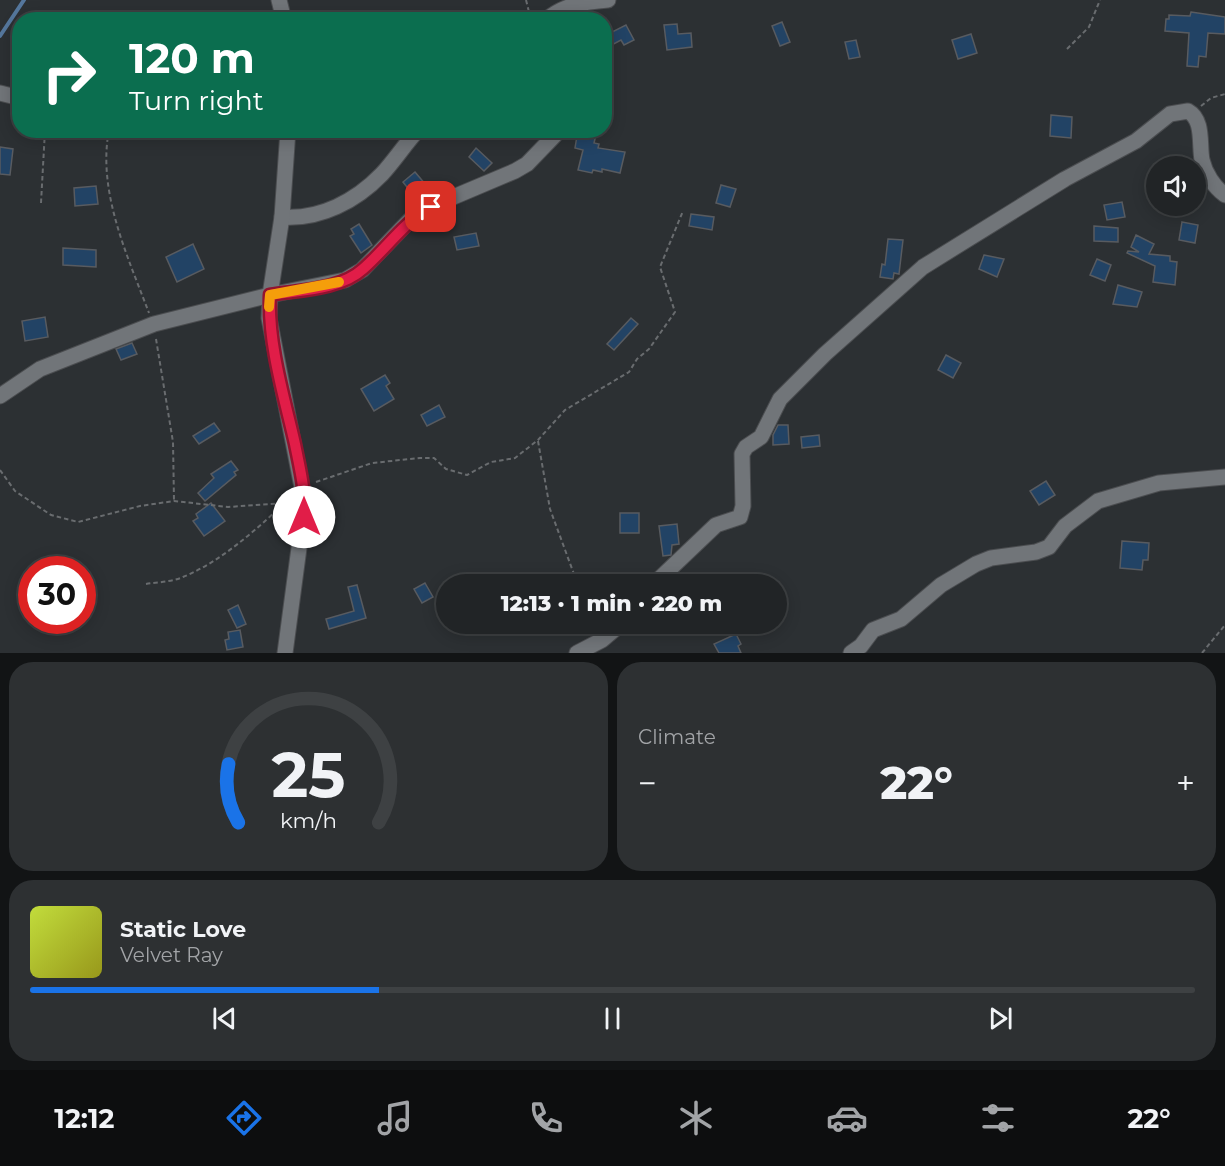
<!DOCTYPE html>
<html lang="en">
<head>
<meta charset="utf-8">
<style>
	body { margin:0; font-family:Montserrat,sans-serif; background:#2d3032; color:#f1f3f6; height:100vh; display:flex; flex-direction:column; font-size:22px; white-space:nowrap }
	* { box-sizing:border-box; margin:0 }
	p { font-size:20px; color:#a2a4a7 }
	.icon { flex:none; width:33px; height:33px; fill:none; stroke:currentColor; stroke-width:2; stroke-linecap:round; stroke-linejoin:round }
	.map { position:relative; height:653px; overflow:hidden }
	.details { display:flex; flex-direction:column; gap:9px; padding:9px; background:#121415; flex:1 }
	.details>* { flex:none }
	.top-card { position:absolute; left:12px; top:12px; width:600px; height:126px; border-radius:24px; box-shadow:0 3px 15px #0003,0 0 0 2px #3e4143; background:#0b6e4f; color:#fff; overflow:hidden }
	.controls { position:absolute; left:1146px; top:156px; display:grid; gap:12px }
	.controls a { display:grid; place-items:center; width:60px; height:60px; border-radius:50%; background:#212426; box-shadow:0 3px 15px #0003,0 0 0 2px #3e4143; font-size:30px }
	.speed { position:absolute; left:18px; top:556px; display:flex; gap:12px; font-size:30px; font-weight:700; text-align:center }
	.speed>* { display:grid; place-content:center; width:78px; height:78px; border-radius:50%; background:#212426; box-shadow:0 3px 15px #0003,0 0 0 2px #3e4143; line-height:1 }
	.speed .limit { border:9px solid #d22; background:#fff; color:#111 }
	.pin { position:absolute; display:grid; place-items:center; width:51px; height:51px; color:#fff; margin:-26px; border-radius:12px; box-shadow:0 3px 9px #0006 }
	.me { position:absolute; width:66px; margin:-33px; rotate:0deg; stroke-linejoin:round; filter:drop-shadow(0 0 4px #0008) }
	.turn { display:flex; align-items:center; gap:21px; height:126px; padding:0 18px; font-size:27px }
	.turn .icon { width:78px; height:78px; stroke-width:2.5 }
	.turn b { display:block; font-size:42px; line-height:51px }
	.big { font-size:45px; font-weight:800; line-height:1.1 }
	.details .widget { flex:1; display:flex; flex-direction:column; justify-content:center; gap:9px; min-width:0; padding:0 21px; border-radius:24px; background:#2d3032 }
	.details .dial { align-items:center; gap:0 }
	.dial svg { height:156px; overflow:visible; fill:none; stroke:#3e4143; stroke-width:7; stroke-linecap:round; text-anchor:middle }
	.dial text { fill:#f1f3f6; stroke:none }
	.song { display:flex; align-items:center; gap:18px }
	.cover { width:72px; height:72px; border-radius:9px; background:linear-gradient(135deg,hsl(70 70% 55%),hsl(60 70% 35%)) }
	.played { height:6px; border-radius:3px; background:linear-gradient(90deg,#1a73e8 30%,#3e4143 30%) }
	.keys { display:flex; justify-content:space-around; direction:ltr }
	.heat { display:flex; justify-content:space-between; align-items:center; font-size:33px; direction:ltr }
	.details .tiles { flex:1; display:grid; gap:9px; grid-template-columns:1fr 1fr }
	.widget:last-child { grid-column:span 2 }
	.trip { position:absolute; left:436px; top:574px; width:351px; height:60px; border-radius:30px; background:#212426; box-shadow:0 3px 15px #0003,0 0 0 2px #3e4143; font-weight:800; line-height:60px; text-align:center }
	.dock { display:flex; height:96px; justify-content:space-around; align-items:center; background:#0d0e0f; color:#a2a4a7 }
	.dock .icon { width:42px; height:42px }
	.dock .selected { color:#1a73e8 }
	.dock b { font-size:27px; color:#f1f3f6 }
	.map>svg:first-child { display:block }
</style>
</head>
<body>
<div class="map">
<svg width="1225" height="653" viewBox="0 0 1225 653">
	<rect width="100%" height="100%" fill="#2c3033"/>
	<g fill="none" stroke-linecap="round" stroke-linejoin="round">
		<path stroke="#55779d" stroke-width="4" d="M0,36l24,-36"/>
	</g>
	<g fill="#224365" stroke="#585b60" stroke-width="1.5">
		<path d="M1191,12l34,5v17l-17,-1 -2,24 -7,-1 -1,11 -11,-1 2,-33 -24,-2 1,-12h3v-4l21,1z"/>
		<path d="M782,22l8,20 -10,4 -8,-20z"/>
		<path d="M677,24l1,10 13,-1 1,14 -25,3 -3,-25z"/>
		<path d="M626,25l8,15 -10,5 -3,-5 -13,7 -4,-11z"/>
		<path d="M971,34l6,19 -19,6 -6,-19z"/>
		<path d="M856,40l4,17 -11,2 -4,-17z"/>
		<path d="M1051,115l21,2 -1,21 -21,-2z"/>
		<path d="M578,130h19l-3,13 5,1 -1,4 27,4 -5,21 -18,-4v3l-9,-2 -1,3 -14,-3 5,-20 -8,-2z"/>
		<path d="M0,147l13,2 -3,26 -10,-1z"/>
		<path d="M476,148l16,15 -8,8 -15,-14z"/>
		<path d="M415,172l16,19 -13,10 -15,-19z"/>
		<path d="M721,185l15,4 -6,18 -14,-4z"/>
		<path d="M96,186l2,18 -23,2 -1,-18z"/>
		<path d="M1122,202l3,15 -18,3 -3,-15z"/>
		<path d="M691,214l23,3 -2,13 -23,-4z"/>
		<path d="M1182,222l16,3 -3,18 -16,-3z"/>
		<path d="M359,224l13,21 -11,8 -11,-17 4,-2 -3,-5z"/>
		<path d="M1094,226l24,2v14l-24,-1z"/>
		<path d="M476,233l3,13 -22,4 -3,-13z"/>
		<path d="M1136,235l18,9 -5,10 21,2v5l7,1 -2,23 -22,-3 2,-16 -28,-13 1,-2 11,1 -8,-5z"/>
		<path d="M888,239l15,1 -4,34 -5,-1 -1,6 -13,-2 2,-13 3,1z"/>
		<path d="M193,244l11,25 -27,13 -11,-25z"/>
		<path d="M63,248l33,2v17l-33,-2z"/>
		<path d="M984,255l20,4 -7,18 -18,-8z"/>
		<path d="M1097,259l14,6 -6,16 -15,-6z"/>
		<path d="M1118,285l24,7 -5,15 -24,-3z"/>
		<path d="M45,317l3,20 -23,4 -3,-20z"/>
		<path d="M631,318l7,6 -24,26 -7,-6z"/>
		<path d="M132,343l5,11 -16,6 -5,-11z"/>
		<path d="M946,355l15,8 -8,15 -15,-8z"/>
		<path d="M385,375l5,8 -4,3 8,13 -20,12 -13,-22z"/>
		<path d="M439,405l6,12 -18,9 -6,-11z"/>
		<path d="M214,423l6,8 -21,13 -6,-8z"/>
		<path d="M778,425h10l1,19 -16,1v-10z"/>
		<path d="M819,435l1,11 -18,2 -1,-11z"/>
		<path d="M231,461l7,9 -4,2 2,3 -31,26 -7,-8 16,-15 -3,-4z"/>
		<path d="M1046,481l9,14 -16,10 -9,-14z"/>
		<path d="M211,503l14,18 -21,15 -11,-15 5,-3 -2,-4z"/>
		<rect x="620" y="513" width="19" height="20"/>
		<path d="M677,524l2,20 -7,1 -1,10 -8,1 -4,-30z"/>
		<path d="M1122,541l27,2 -1,17h-5l-1,10 -22,-2z"/>
		<path d="M425,583l8,14 -11,6 -8,-14z"/>
		<path d="M357,585l9,33 -37,11 -3,-10 28,-8 -6,-24z"/>
		<path d="M238,605l8,19 -9,4 -9,-18z"/>
		<path d="M240,630l3,17 -16,3 -2,-10 4,-1 -1,-7z"/>
		<path d="M736,634l5,10 -3,2 3,7h-22l-5,-9z"/>
	</g>
	<g fill="none" stroke-linecap="round" stroke-linejoin="round">
		<g stroke="#4b4d50" stroke-width="17">
			<g id="minor">
				<path d="M279,0l5,20"/>
				<path d="M546,20c19,-16 39,-18 62,-20"/>
				<path d="M0,93l20,5"/>
				<path d="M282,217c38,3 74,-16 100,-43 13,-14 23,-30 36,-44"/>
				<path d="M0,396l40,-27 114,-45 116,-29 75,-15 17,-10 48,-50 34,-19 71,-30 12,-7 28,-29"/>
				<path d="M653,585l63,-60 24,-8 3,-11 -1,-52 4,-7 15,-10 19,-38 45,-45 98,-87 142,-88 71,-38 34,-27 18,-3c16,9 11,33 14,49 3,13 12,27 23,35"/>
				<path d="M285,653l20,-150 -36,-185 1,-23 12,-78 6,-87"/>
				<path d="M577,653l25,-13 19,-16"/>
				<path d="M851,653l10,-7 12,-16 28,-11 40,-34 35,-21 15,-6 45,-6 13,-5 16,-21 33,-25 61,-18 66,-6"/>
			</g>
		</g>
		<g stroke="#696c6f" stroke-width="2" stroke-dasharray="4.5 3" stroke-linecap="butt">
			<path d="M526,0l5,20"/>
			<path d="M1067,49l22,-22 11,-27"/>
			<path d="M1201,106l10,-8 14,-4"/>
			<path d="M109,130c-12,62 19,127 40,183"/>
			<path d="M41,203l4,-73"/>
			<path d="M156,339l17,103 1,59"/>
			<path d="M538,441l12,68 28,76"/>
			<path d="M0,470l15,21 36,24 27,7 62,-16 34,-5 54,6 57,-4"/>
			<path d="M316,482l56,-19 48,-5h14l12,11 21,6 24,-13 24,-4 23,-18 27,-30 64,-38 8,-13 12,-10 26,-37 -15,-45 23,-56"/>
			<path d="M146,584c12,-2 26,-2 37,-7 41,-17 76,-50 108,-80"/>
			<path d="M1202,653l23,-28"/>
		</g>
		<use href="#minor" stroke="#717579" stroke-width="15"/>
	</g>
	<g fill="none" stroke-linecap="round" stroke-linejoin="round">
		<g stroke="#92132f" stroke-width="15">
			<path id="route" d="M304,517c2,-25 -4,-48 -9,-73 -11,-48 -27,-99 -25,-149 29,-5 70,-5 93,-26 24,-21 40,-46 68,-62"/>
		</g>
		<use href="#route" stroke="#e11d48" stroke-width="10"/>
		<path stroke="#f59e0b" stroke-width="10" d="M269,307l1,-12 69,-13"/>
	</g>
</svg>
<div class="controls">
<a><svg class="icon" aria-label="sound" viewBox="0 0 24 24"><path d="M4 9h4l5-4v14l-5-4H4zM17 9q2 3 0 6"/></svg></a>
</div>
<div class="speed"><div class="limit">30</div></div>
<div class="pin" style="left:431px;top:207px;background:#d93025"><svg class="icon" aria-label="arrive" viewBox="0 0 24 24"><path d="M6 21V4h12l-3 4 3 4H6"/></svg></div>
<svg class="me" style="left:304px;top:517px" viewBox="-20 -20 40 40"><circle r="19" fill="#fff"/><path d="M0-13L10 11 0 6-10 11z" fill="#e11d48"/></svg>
<div class="trip">12:13 · 1 min · 220 m</div>
<div class="top-card">
<div class="turn"><svg class="icon" aria-label="right" viewBox="0 0 24 24"><path d="M7 20v-9h11M14 6l5 5-5 5"/></svg><div><b>120 m</b>Turn right</div></div>
</div>
</div>
<section class="details">
<div class="tiles">
<div class="widget dial"><svg viewBox="0 0 100 80">
<path d="M14 69A42 42 0 1 1 86 69"/>
<path d="M14 69A42 42 0 0 1 9 39" stroke="#1a73e8"/>
<text x="50" y="56" font-size="32" font-weight="700">25</text>
<text x="50" y="72" font-size="11">km/h</text>
</svg></div>
<div class="widget"><p>Climate</p>
<div class="heat"><a>−</a><b class="big">22°</b><a>+</a></div>
</div>
<div class="widget">
<div class="song"><i class="cover"></i><div><b>Static Love</b><p>Velvet Ray</p></div></div>
<div class="played"></div>
<div class="keys"><svg class="icon" aria-label="previous" viewBox="0 0 24 24"><path d="M18 5L8 12l10 7zM5 5v14"/></svg><svg class="icon" aria-label="pause" viewBox="0 0 24 24"><path d="M8 5v14M16 5v14"/></svg><svg class="icon" aria-label="next" viewBox="0 0 24 24"><path d="M6 5l10 7-10 7zM19 5v14"/></svg></div>
</div>
</div>
</section>
<nav class="dock">
<b>12:12</b>
<svg class="icon selected" aria-label="directions" viewBox="0 0 24 24"><path d="M12 3l9 9-9 9-9-9zM9 14v-3h6M13 9l2 2-2 2"/></svg>
<svg class="icon" aria-label="music" viewBox="0 0 24 24"><path d="M9 18V5l10-2v13"/><circle cx="6" cy="18" r="3"/><circle cx="16" cy="16" r="3"/></svg>
<svg class="icon" aria-label="phone" viewBox="0 0 24 24"><path d="M5 4h4l2 5-3 2q2 4 5 5l2-3 5 2v4C11 20 4 13 5 4z"/></svg>
<svg class="icon" aria-label="climate" viewBox="0 0 24 24"><path d="M12 3v18M4 7l16 10M4 17L20 7"/></svg>
<svg class="icon" aria-label="car" viewBox="0 0 24 24"><path d="M5 17H2v-5l4-1 3-4h7l3 4 3 1v5h-3M9 17h6M6 11h13"/><circle cx="7" cy="17" r="2"/><circle cx="17" cy="17" r="2"/></svg>
<svg class="icon" aria-label="filters" viewBox="0 0 24 24"><path d="M4 7h16M4 17h16"/><circle cx="9" cy="7" r="2"/><circle cx="15" cy="17" r="2"/></svg>
<b>22°</b>
</nav>
</body>
</html>
